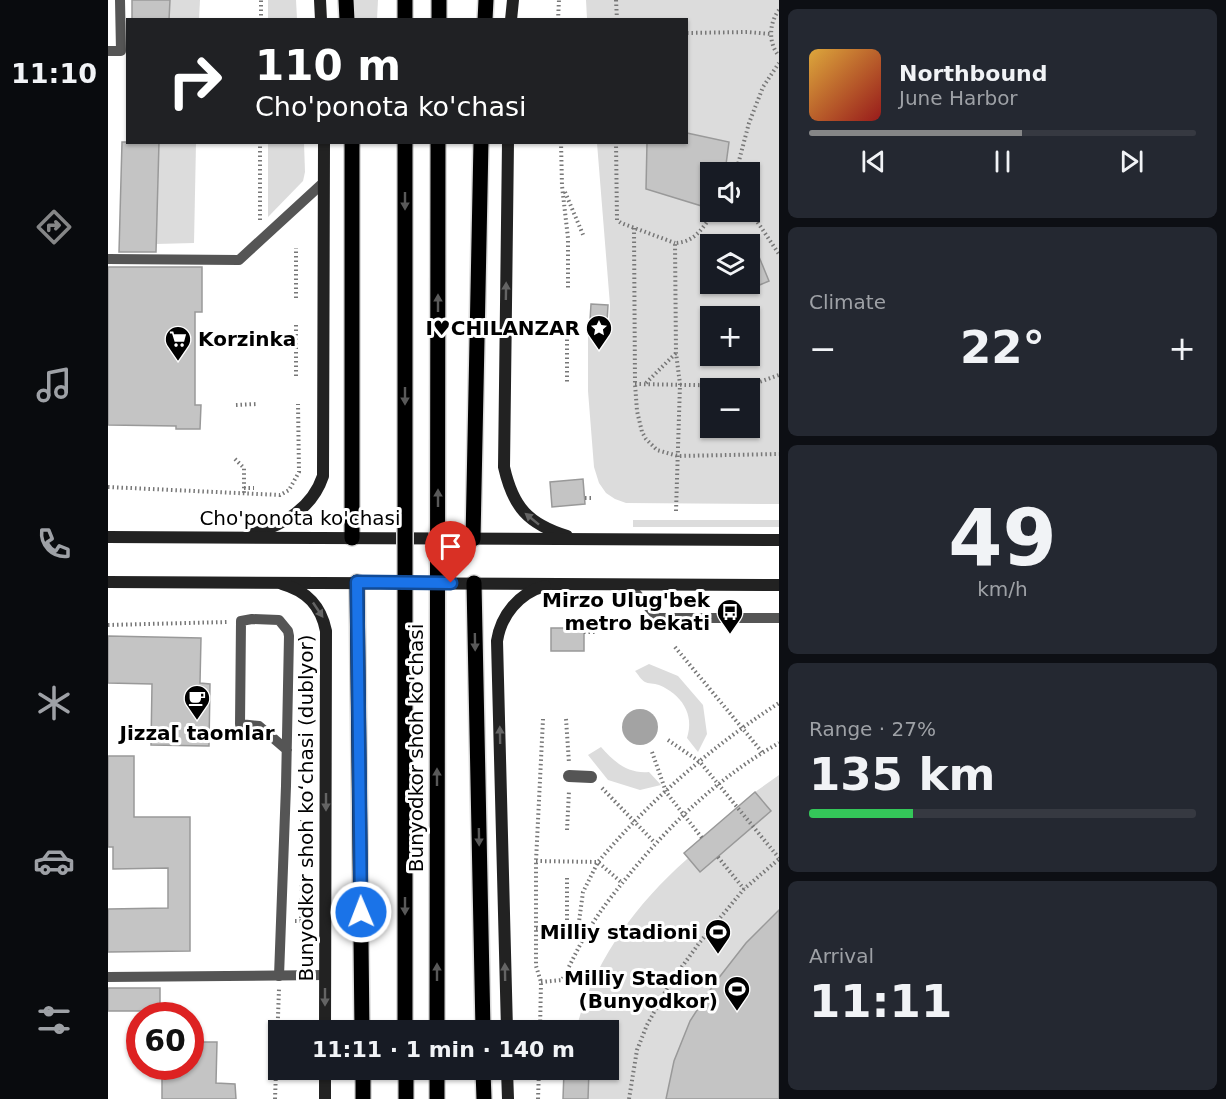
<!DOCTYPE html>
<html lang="en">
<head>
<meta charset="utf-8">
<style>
	body { margin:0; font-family:"DejaVu Sans",sans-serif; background:#242831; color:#f1f3f6; height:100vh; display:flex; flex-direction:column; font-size:22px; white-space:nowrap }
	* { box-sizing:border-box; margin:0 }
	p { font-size:20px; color:#9ea1a6 }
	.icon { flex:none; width:33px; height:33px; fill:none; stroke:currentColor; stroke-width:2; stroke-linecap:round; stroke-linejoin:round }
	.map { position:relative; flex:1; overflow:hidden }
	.drawer { display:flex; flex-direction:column; gap:9px; padding:9px; background:#0d0f14; width:447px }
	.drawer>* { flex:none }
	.hud { position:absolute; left:18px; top:18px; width:562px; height:126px; border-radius:0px; box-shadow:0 2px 4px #0004; background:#202124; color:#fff; overflow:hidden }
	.fabs { position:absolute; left:592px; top:162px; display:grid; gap:12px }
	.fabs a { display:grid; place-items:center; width:60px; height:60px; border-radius:0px; background:#171b24; box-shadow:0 2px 4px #0004; font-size:30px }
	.speed { position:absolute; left:18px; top:1002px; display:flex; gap:12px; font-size:30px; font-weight:700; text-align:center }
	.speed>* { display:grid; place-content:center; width:78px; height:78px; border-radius:50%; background:#171b24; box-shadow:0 2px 4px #0004; line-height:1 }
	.speed .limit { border:9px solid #d22; background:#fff; color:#111 }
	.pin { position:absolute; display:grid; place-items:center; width:51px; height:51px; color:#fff; margin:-62px -26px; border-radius:50% 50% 50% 0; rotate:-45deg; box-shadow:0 0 6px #0007 }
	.pin .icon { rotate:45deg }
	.me { position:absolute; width:66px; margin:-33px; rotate:359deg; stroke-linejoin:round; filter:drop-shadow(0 0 4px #0008) }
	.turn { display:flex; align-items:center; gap:21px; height:126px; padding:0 30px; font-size:27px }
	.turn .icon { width:78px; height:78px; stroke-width:2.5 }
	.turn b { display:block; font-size:42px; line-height:51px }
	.big { font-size:45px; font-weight:800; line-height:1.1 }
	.drawer .widget { flex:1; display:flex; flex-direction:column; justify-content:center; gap:9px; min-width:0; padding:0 21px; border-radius:9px; background:#242831 }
	.drawer .dial { align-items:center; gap:0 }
	.dial b { font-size:78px; line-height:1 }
	.song { display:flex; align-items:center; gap:18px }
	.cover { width:72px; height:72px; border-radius:9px; background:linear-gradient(135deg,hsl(40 70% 55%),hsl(0 70% 35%)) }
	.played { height:6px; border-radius:3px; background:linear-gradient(90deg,#858687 55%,#363941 55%) }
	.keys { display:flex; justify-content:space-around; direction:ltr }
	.heat { display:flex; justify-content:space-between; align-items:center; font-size:33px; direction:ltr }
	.charge { height:9px; border-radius:4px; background:linear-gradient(90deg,#34c759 27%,#363941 0) }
	.trip { position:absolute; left:160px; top:1020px; width:351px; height:60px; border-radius:0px; background:#171b24; box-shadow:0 2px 4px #0004; font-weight:800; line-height:60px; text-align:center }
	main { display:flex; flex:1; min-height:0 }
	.dock { display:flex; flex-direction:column; width:108px; justify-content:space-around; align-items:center; background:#090b0e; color:#9ea1a6 }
	.dock .icon { width:42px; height:42px }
	.dock .selected { color:#858687 }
	.dock b { font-size:27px; color:#f1f3f6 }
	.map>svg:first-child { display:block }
</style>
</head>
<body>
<main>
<nav class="dock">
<b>11:10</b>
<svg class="icon selected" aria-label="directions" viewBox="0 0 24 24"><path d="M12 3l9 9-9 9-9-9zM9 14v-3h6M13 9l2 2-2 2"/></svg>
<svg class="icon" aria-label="music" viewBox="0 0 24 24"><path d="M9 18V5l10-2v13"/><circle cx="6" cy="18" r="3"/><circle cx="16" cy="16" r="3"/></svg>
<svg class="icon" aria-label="phone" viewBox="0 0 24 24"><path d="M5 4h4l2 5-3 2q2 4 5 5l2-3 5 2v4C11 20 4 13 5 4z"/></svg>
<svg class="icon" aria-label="climate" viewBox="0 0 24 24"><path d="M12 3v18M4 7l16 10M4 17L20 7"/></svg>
<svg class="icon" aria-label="car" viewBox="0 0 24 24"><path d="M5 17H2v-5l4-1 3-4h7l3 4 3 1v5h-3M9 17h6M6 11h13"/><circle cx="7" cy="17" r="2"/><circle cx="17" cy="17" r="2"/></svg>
<svg class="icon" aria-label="filters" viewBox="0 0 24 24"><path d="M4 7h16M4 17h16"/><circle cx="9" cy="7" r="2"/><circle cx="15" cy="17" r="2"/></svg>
</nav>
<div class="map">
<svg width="671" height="1099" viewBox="0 0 671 1099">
	<rect width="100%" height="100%" fill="#fff"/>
	<g fill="#dcdcdc" fill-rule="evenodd">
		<path d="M62,0h30l-1,19 -30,1z"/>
		<path d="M160,0h28l1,19h-29z"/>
		<path d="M245,0h25l-1,19h-23z"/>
		<path d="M478,0h193v504l-153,-1 -11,-4 -9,-6 -7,-10 -5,-16 -6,-76v-69l21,1 1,-18 -13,-162 90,-1v-122l-100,-1zM603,172h39v40h-39zM603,244h39v40h-39zM603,316h39v40h-39zM603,388h39v40h-39z"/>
		<path d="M51,143h37l-2,100 -38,1z"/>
		<path d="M160,143h36l1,29 -2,9 -35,36z"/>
		<rect x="525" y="520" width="146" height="7"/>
		<path d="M541,664l29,12 25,29 4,29 -9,18 -11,-14c8,-24 -6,-44 -28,-53 -5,-2 -11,-1 -14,-3 -4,-2 -7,-8 -10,-11z"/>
		<path d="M493,747c13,15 27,27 48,25l12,13 -21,5 -32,-10 -20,-25z"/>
		<path d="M671,775v324h-216l1,-29h45v-40h-33c16,-66 59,-125 110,-170 24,-21 51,-40 77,-59l-8,-9z"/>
	</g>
	<circle fill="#a3a3a3" cx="532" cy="727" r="18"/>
	<g fill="#c4c4c4" stroke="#999" stroke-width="1.5">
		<path d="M24,0h38l-1,20h-37z"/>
		<path d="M579,133l42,9 -4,30h-14v25l-6,10 -59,-18 1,-47h40z"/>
		<path d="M14,142h37l-3,110h-37z"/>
		<path d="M642,235l19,46 -19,8z"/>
		<path d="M0,267h94v45h-7v93h6l-1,24h-24v-3l-68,-1z"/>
		<path d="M483,304l17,1 -1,17 -17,-1z"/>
		<path d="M475,479l2,25 -33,3 -2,-25z"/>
		<rect x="443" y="628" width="33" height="23"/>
		<path d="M0,636l93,2 -1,45 10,1 -1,62 -58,-1 1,-61 -44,-1z"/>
		<path d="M0,756h26v61h56v134l-82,1v-43l60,-1v-40l-55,1v-22h-5z"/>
		<path d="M647,792l16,19 -71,61 -16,-19z"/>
		<path d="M671,910v189h-113l8,-38 16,-40 24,-37 32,-41z"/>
		<rect x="0" y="988" width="52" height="23"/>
		<path d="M82,1042h27l-1,41 19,1 1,15h-74v-33h28z"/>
		<path d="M456,1070h25l-1,29h-25z"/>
	</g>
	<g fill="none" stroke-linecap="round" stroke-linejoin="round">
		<g stroke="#dbdbdb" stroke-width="18">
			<g id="primary">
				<path d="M238,0l1,20"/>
				<path d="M297,0v20"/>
				<path d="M331,20v-20"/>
				<path d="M377,20l1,-20"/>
				<path d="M244,538v-396"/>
				<path d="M365,539l8,-397"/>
				<path d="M249,582l5,448"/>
				<path d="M366,583l9,447"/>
				<path d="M255,1070v29"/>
				<path d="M298,1070v29"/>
				<path d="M375,1070l1,29"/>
				<path d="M329,1099v-29"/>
			</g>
		</g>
		<g stroke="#777" stroke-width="4" stroke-dasharray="1.5 3" stroke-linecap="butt">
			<path d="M508,0l1,20"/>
			<path d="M671,10c-10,13 -11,33 0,46"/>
			<path d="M153,20v-20"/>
			<path d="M450,20l1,-20"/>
			<path d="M579,33l60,-1 24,2"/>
			<path d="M453,142l1,44 6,52"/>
			<path d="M508,142l1,78 4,3 54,20"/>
			<path d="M628,172l13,-49 14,-36 16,-24"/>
			<path d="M457,192l19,45"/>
			<path d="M642,211l29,43"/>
			<path d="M152,220v-78"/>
			<path d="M526,228l1,156 2,27 5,21 4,7 11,11 21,6 101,-2"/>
			<path d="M460,241v48"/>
			<path d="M188,298v-50"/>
			<path d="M188,325v52"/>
			<path d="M459,335v48"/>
			<path d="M538,383l30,-30"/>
			<path d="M527,384l113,2 31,-11"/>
			<path d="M128,405l21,-1"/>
			<path d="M127,459l9,9v26"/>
			<path d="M0,487l172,8 9,-5 10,-18 -1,-68"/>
			<path d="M136,488h10"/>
			<path d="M477,498h6"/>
			<path d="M568,511l4,-127 -4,-31 -1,-110c21,-1 28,-16 39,-31"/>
			<path d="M0,625l119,-3"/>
			<path d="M476,632h13"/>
			<path d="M567,647l87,105"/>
			<path d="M458,719l3,44"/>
			<path d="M560,740l32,22 79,96"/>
			<path d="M544,752l14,40 36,46"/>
			<path d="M494,788l53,55"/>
			<path d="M194,820v16"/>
			<path d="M459,830l2,-39"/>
			<path d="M610,857l26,32"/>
			<path d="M428,861l62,1c51,-61 114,-116 181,-159"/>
			<path d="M187,921h6l1,-47"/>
			<path d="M428,929l52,1"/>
			<path d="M459,929v-53"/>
			<path d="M470,929l5,-37 15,-30 24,21"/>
			<path d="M433,982l21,-2c9,-16 16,-33 26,-49 11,-19 26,-38 40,-55 43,-53 92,-100 151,-133"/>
			<path d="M432,1030l1,-48 -5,-16v-105l7,-142"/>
			<path d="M167,1099l4,-110"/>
			<path d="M430,1099l1,-29"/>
			<path d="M521,1099l8,-49 10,-25 23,-42 30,-41 44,-53 35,-30"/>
		</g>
		<g stroke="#555" stroke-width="10">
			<path d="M0,51h13l-1,-51"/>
			<path d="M0,259l131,1 85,-78"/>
			<path d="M520,584l30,34h121"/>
			<path d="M171,976l7,-190 3,-150 -1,-5 -9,-11 -27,-1 -11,2 -1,103 19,2 28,24"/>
			<path d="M0,977l217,-2"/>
		</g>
		<path stroke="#555" stroke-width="12" d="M461,776l22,1"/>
		<g stroke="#222" stroke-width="12">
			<path d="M212,0l1,20"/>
			<path d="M403,20l2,-20"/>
			<path d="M400,142l-4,325c9,40 24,57 63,69"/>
			<path d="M145,534c31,-10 59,-25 70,-58l1,-334"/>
			<path d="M0,537l671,3"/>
			<path d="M0,582l671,3"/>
			<path d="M174,584c25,7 39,22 44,47l-1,399"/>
			<path d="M399,1030l-10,-389c4,-26 22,-48 48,-55"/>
			<path d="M399,1070l1,29"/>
			<path d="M217,1099v-29"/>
		</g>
		<use href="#primary" stroke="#000" stroke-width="15"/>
		<g stroke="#dbdbdb" stroke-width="18" stroke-linecap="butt">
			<g id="primary-bridge">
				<path d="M297,142v888"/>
				<path d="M329,1030l1,-888"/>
			</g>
		</g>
		<use href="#primary-bridge" stroke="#000" stroke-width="15"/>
	</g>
	<defs><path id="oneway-solid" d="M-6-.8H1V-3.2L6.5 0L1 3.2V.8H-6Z" transform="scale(1.5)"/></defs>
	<g fill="#595959">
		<use href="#oneway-solid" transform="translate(297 201) rotate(90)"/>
		<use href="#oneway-solid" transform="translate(330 303) rotate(-90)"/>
		<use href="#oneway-solid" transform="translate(297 396) rotate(90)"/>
		<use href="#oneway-solid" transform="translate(330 498) rotate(-90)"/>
		<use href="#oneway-solid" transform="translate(367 642) rotate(89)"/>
		<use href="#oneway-solid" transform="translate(329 777) rotate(-90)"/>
		<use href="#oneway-solid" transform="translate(371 837) rotate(89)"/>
		<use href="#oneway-solid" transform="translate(297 906) rotate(90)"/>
		<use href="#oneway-solid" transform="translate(329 972) rotate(-90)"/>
	</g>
	<g fill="#646464">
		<use href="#oneway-solid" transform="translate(398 291) rotate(-89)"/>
		<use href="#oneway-solid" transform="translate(424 519) rotate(-141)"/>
		<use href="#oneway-solid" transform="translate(210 610) rotate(56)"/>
		<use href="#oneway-solid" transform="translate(392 735) rotate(-91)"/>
		<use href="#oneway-solid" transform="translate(218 802) rotate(90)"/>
		<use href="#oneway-solid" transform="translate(397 972) rotate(-91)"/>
		<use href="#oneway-solid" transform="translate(217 997) rotate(90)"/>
	</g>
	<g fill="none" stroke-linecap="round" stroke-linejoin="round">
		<g stroke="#114b97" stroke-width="15">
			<path id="route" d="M253,912l-4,-330 94,1"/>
		</g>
		<use href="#route" stroke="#1a73e8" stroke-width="10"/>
	</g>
	<defs>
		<g id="sight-pin" transform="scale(1.35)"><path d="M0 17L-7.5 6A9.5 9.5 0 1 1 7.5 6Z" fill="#000" stroke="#fff"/><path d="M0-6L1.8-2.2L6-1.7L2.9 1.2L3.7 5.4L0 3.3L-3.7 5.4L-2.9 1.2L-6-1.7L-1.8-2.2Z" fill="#fff"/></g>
		<g id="supermarket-pin" transform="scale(1.35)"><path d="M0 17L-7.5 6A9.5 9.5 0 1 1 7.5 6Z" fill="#000" stroke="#fff"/><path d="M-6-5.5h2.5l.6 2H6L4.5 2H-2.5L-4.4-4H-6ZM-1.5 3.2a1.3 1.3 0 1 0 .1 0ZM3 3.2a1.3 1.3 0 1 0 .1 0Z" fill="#fff"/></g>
		<g id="bus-pin" transform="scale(1.35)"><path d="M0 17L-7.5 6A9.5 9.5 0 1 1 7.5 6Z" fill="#000" stroke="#fff"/><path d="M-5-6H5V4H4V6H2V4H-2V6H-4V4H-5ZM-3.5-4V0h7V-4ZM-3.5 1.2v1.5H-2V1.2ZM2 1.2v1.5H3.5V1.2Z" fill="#fff"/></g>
		<g id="cafe-pin" transform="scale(1.35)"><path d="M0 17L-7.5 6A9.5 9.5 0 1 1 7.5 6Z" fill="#000" stroke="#fff"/><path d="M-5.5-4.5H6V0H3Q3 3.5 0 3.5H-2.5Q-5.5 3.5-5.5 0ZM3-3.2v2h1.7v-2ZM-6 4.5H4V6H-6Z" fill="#fff"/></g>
		<g id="stadium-pin" transform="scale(1.35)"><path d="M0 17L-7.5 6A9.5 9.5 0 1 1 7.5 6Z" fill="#000" stroke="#fff"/><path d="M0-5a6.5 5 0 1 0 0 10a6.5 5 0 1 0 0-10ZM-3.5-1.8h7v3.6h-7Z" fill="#fff"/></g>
	</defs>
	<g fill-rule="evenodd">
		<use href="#sight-pin" x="491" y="328"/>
		<use href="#supermarket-pin" x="70" y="339"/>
		<use href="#bus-pin" x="622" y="612"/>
		<use href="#cafe-pin" x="89" y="698"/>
		<use href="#stadium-pin" x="610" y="932"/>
		<use href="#stadium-pin" x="629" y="989"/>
	</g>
	<g text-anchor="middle" stroke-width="6" stroke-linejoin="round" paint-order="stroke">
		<g font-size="20" font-weight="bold" fill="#000" stroke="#fff" text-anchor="end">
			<text x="472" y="335">I♥CHILANZAR</text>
			<text x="90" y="346" text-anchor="start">Korzinka</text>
			<text x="602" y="607">Mirzo Ulug'bek<tspan x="602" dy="23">metro bekati</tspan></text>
			<text x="89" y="740" text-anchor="middle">Jizza[ taomlar</text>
			<text x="590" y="939">Milliy stadioni</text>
			<text x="610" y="985">Milliy Stadion<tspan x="610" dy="23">(Bunyodkor)</tspan></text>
		</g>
		<g font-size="20" fill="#000" stroke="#fff">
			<text x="192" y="525">Cho'ponota ko'chasi</text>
			<text transform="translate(308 748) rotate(-90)" y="7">Bunyodkor shoh ko'chasi</text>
			<text transform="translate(198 808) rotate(-90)" y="7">Bunyodkor shoh koʻchasi (dublyor)</text>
		</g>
	</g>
</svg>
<div class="fabs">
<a><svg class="icon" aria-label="sound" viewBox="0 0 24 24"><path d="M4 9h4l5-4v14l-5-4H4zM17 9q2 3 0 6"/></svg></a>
<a><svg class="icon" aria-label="layers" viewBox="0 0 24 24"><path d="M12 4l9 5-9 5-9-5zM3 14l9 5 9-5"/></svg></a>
<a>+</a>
<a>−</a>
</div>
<div class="speed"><div class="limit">60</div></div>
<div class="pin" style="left:343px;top:583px;background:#d93025"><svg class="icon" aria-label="arrive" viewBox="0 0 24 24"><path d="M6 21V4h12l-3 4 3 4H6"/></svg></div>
<svg class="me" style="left:253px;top:912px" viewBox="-20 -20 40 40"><circle r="17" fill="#1a73e8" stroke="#fff" stroke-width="3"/><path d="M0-11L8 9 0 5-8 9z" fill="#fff"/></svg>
<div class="trip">11:11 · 1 min · 140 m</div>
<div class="hud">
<div class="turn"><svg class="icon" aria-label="right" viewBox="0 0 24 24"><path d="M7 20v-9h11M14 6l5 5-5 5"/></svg><div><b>110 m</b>Cho'ponota ko'chasi</div></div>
</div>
</div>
<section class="drawer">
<div class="widget">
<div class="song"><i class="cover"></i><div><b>Northbound</b><p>June Harbor</p></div></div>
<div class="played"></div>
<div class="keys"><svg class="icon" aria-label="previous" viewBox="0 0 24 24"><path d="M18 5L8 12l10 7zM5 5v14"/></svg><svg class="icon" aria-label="pause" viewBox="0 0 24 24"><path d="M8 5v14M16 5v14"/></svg><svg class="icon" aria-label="next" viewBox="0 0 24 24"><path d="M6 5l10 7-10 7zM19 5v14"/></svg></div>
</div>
<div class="widget"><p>Climate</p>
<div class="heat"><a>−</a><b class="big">22°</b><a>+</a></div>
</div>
<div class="widget dial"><b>49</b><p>km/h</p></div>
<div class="widget"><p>Range · 27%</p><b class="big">135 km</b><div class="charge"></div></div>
<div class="widget"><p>Arrival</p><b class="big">11:11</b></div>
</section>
</main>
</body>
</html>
